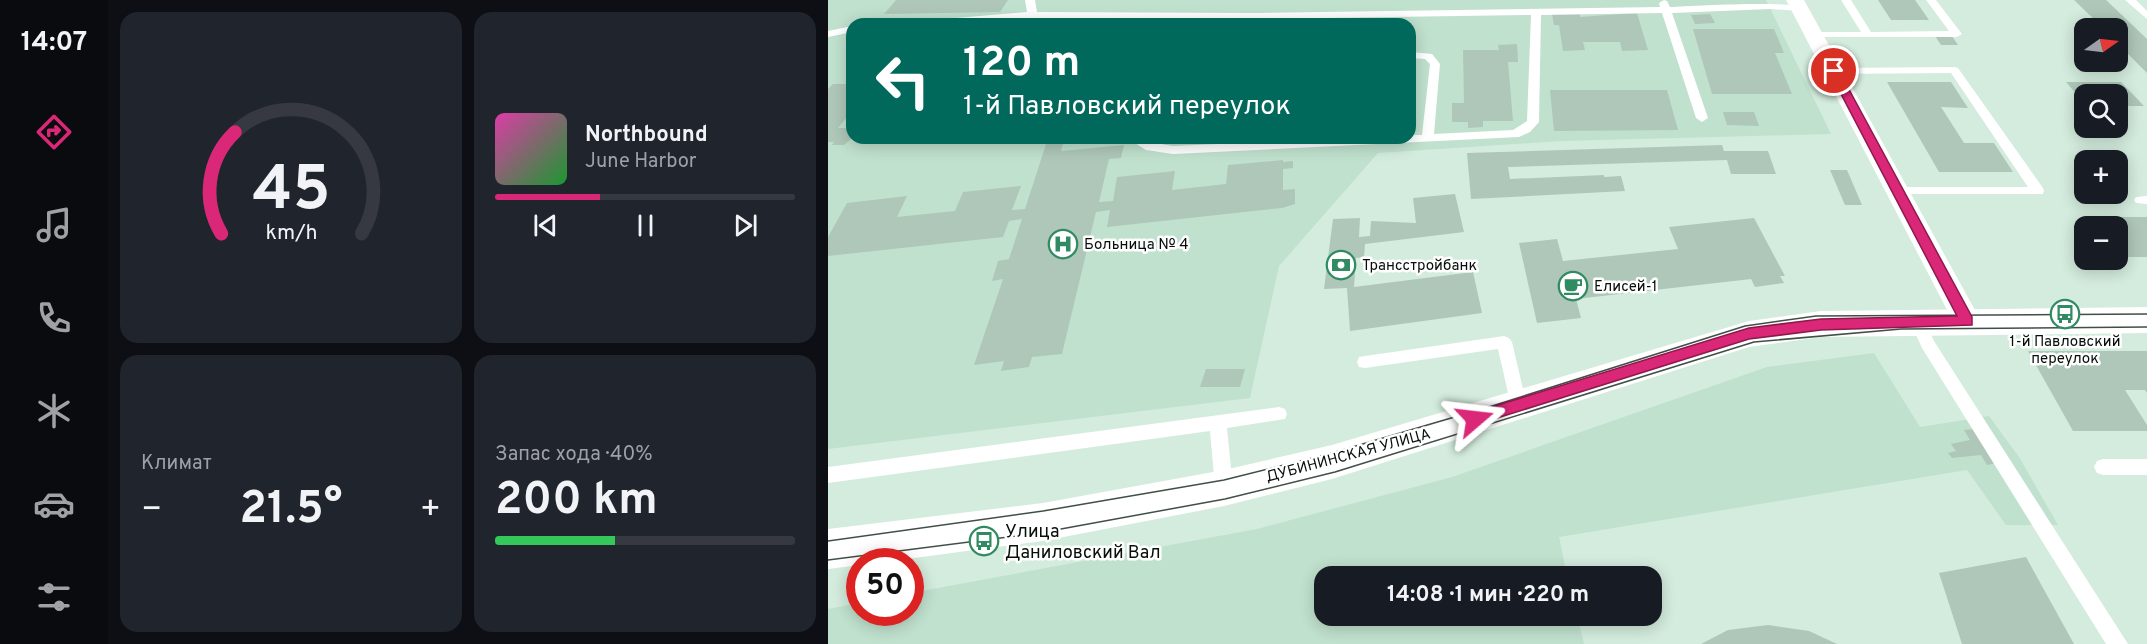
<!DOCTYPE html>
<html lang="ru">
<head>
<meta charset="utf-8">
<style>
	body { margin:0; font-family:Overpass,sans-serif; background:#20242c; color:#f1f3f6; height:100vh; display:flex; flex-direction:column; font-size:22px; white-space:nowrap }
	* { box-sizing:border-box; margin:0 }
	p { font-size:20px; color:#9ea1a6 }
	.icon { flex:none; width:33px; height:33px; fill:none; stroke:currentColor; stroke-width:2; stroke-linecap:round; stroke-linejoin:round }
	.map { position:relative; flex:1; overflow:hidden }
	.details { display:flex; flex-direction:column; gap:12px; padding:12px; background:#0d0f14; width:720px }
	.details>* { flex:none }
	.banner { position:absolute; left:18px; top:18px; width:570px; height:126px; border-radius:18px; box-shadow:0 3px 15px #0003; background:#00695c; color:#fff; overflow:hidden }
	.needle { width:39px; rotate:76deg }
	.tools { position:absolute; left:1246px; top:18px; display:grid; gap:12px }
	.tools a { display:grid; place-items:center; width:54px; height:54px; border-radius:12px; background:#171b24; box-shadow:0 3px 15px #0003; font-size:30px }
	.speed { position:absolute; left:18px; top:548px; display:flex; gap:12px; font-size:30px; font-weight:700; text-align:center }
	.speed>* { display:grid; place-content:center; width:78px; height:78px; border-radius:50%; background:#171b24; box-shadow:0 3px 15px #0003; line-height:1 }
	.speed .limit { border:9px solid #d22; background:#fff; color:#111 }
	.pin { position:absolute; display:grid; place-items:center; width:51px; height:51px; color:#fff; margin:-26px; border:3px solid #fff; border-radius:50%; box-shadow:0 2px 6px #0007 }
	.me { position:absolute; width:66px; margin:-33px; rotate:73deg; stroke-linejoin:round; filter:drop-shadow(0 0 4px #0008) }
	.turn { display:flex; align-items:center; gap:21px; height:126px; padding:0 18px; font-size:27px }
	.turn .icon { width:78px; height:78px; stroke-width:2.5 }
	.turn b { display:block; font-size:42px; line-height:51px }
	.big { font-size:45px; font-weight:700; line-height:1.1 }
	.details .card { flex:1; display:flex; flex-direction:column; justify-content:center; gap:9px; min-width:0; padding:0 21px; border-radius:18px; background:#20242c }
	.details .dial { align-items:center; gap:0 }
	.dial svg { height:156px; overflow:visible; fill:none; stroke:#363941; stroke-width:7; stroke-linecap:round; text-anchor:middle }
	.dial text { fill:#f1f3f6; stroke:none }
	.song { display:flex; align-items:center; gap:18px }
	.cover { width:72px; height:72px; border-radius:9px; background:linear-gradient(135deg,hsl(320 70% 55%),hsl(130 70% 35%)) }
	.played { height:6px; border-radius:3px; background:linear-gradient(90deg,#db2777 35%,#363941 35%) }
	.keys { display:flex; justify-content:space-around; direction:ltr }
	.heat { display:flex; justify-content:space-between; align-items:center; font-size:33px; direction:ltr }
	.charge { height:9px; border-radius:4px; background:linear-gradient(90deg,#34c759 40%,#363941 0) }
	.details .tiles { flex:1; display:grid; gap:12px; grid-template-columns:repeat(2,1fr) }
	.trip { position:absolute; left:486px; top:566px; width:348px; height:60px; border-radius:18px; background:#171b24; box-shadow:0 3px 15px #0003; font-weight:700; line-height:60px; text-align:center }
	main { display:flex; flex:1; min-height:0 }
	.menu { display:flex; flex-direction:column; width:108px; justify-content:space-around; align-items:center; background:#090b0e; color:#9ea1a6 }
	.menu .icon { width:42px; height:42px }
	.menu .on { color:#db2777 }
	.menu b { font-size:27px; color:#f1f3f6 }
	.map>svg:first-child { display:block }
</style>
</head>
<body>
<main>
<nav class="menu">
<b>14:07</b>
<svg class="icon on" aria-label="directions" viewBox="0 0 24 24"><path d="M12 3l9 9-9 9-9-9zM9 14v-3h6M13 9l2 2-2 2"/></svg>
<svg class="icon" aria-label="music" viewBox="0 0 24 24"><path d="M9 18V5l10-2v13"/><circle cx="6" cy="18" r="3"/><circle cx="16" cy="16" r="3"/></svg>
<svg class="icon" aria-label="phone" viewBox="0 0 24 24"><path d="M5 4h4l2 5-3 2q2 4 5 5l2-3 5 2v4C11 20 4 13 5 4z"/></svg>
<svg class="icon" aria-label="climate" viewBox="0 0 24 24"><path d="M12 3v18M4 7l16 10M4 17L20 7"/></svg>
<svg class="icon" aria-label="car" viewBox="0 0 24 24"><path d="M5 17H2v-5l4-1 3-4h7l3 4 3 1v5h-3M9 17h6M6 11h13"/><circle cx="7" cy="17" r="2"/><circle cx="17" cy="17" r="2"/></svg>
<svg class="icon" aria-label="filters" viewBox="0 0 24 24"><path d="M4 7h16M4 17h16"/><circle cx="9" cy="7" r="2"/><circle cx="15" cy="17" r="2"/></svg>
</nav>
<section class="details">
<div class="tiles">
<div class="card dial"><svg viewBox="0 0 100 80">
<path d="M14 69A42 42 0 1 1 86 69"/>
<path d="M14 69A42 42 0 0 1 21 17" stroke="#db2777"/>
<text x="50" y="56" font-size="32" font-weight="700">45</text>
<text x="50" y="72" font-size="11">km/h</text>
</svg></div>
<div class="card">
<div class="song"><i class="cover"></i><div><b>Northbound</b><p>June Harbor</p></div></div>
<div class="played"></div>
<div class="keys"><svg class="icon" aria-label="previous" viewBox="0 0 24 24"><path d="M18 5L8 12l10 7zM5 5v14"/></svg><svg class="icon" aria-label="pause" viewBox="0 0 24 24"><path d="M8 5v14M16 5v14"/></svg><svg class="icon" aria-label="next" viewBox="0 0 24 24"><path d="M6 5l10 7-10 7zM19 5v14"/></svg></div>
</div>
<div class="card"><p>Климат</p>
<div class="heat"><a>−</a><b class="big">21.5°</b><a>+</a></div>
</div>
<div class="card"><p>Запас хода · 40%</p><b class="big">200 km</b><div class="charge"></div></div>
</div>
</section>
<div class="map">
<svg width="1319" height="644" viewBox="0 0 1319 644">
	<rect width="100%" height="100%" fill="#d3ecdd"/>
	<g fill="#c0e1ce" fill-rule="evenodd">
		<path d="M0,0h938l65,134 -269,7 -184,12 -99,113 -29,132 -422,51zM24,24h558v114h-558z"/>
		<path d="M1046,353l46,74 69,-11 30,41 39,68h-52l-39,-55 -408,67 8,39h-243v39h253l7,29h-756v-35l31,-6 1,9h50l1,-19 346,-64 195,-52 315,-110z"/>
	</g>
	<g fill="#aec7b8">
		<path d="M68,0h112l-8,12 -116,2z"/>
		<path d="M1050,0h37l14,20h-38z"/>
		<path d="M1246,0h32l41,39v34l-29,-29v-16h-15z"/>
		<path d="M752,13v4l57,-4 11,37 -26,1 -2,-9h-37l2,8 -22,1 -4,-26h-5l-2,-11z"/>
		<path d="M882,14l5,9 -20,1 -4,-9z"/>
		<path d="M491,19l-1,5h-41l1,-4z"/>
		<path d="M865,29h81l10,24h-9l17,41h-80z"/>
		<path d="M1107,36h17l6,9h-17z"/>
		<path d="M689,44l1,18h-10l5,59h-30v6l-15,1v-6h-16v-19h12l-1,-53h36l-1,-5z"/>
		<path d="M1059,82h64l17,26 -27,-1 23,36h30l19,29h-74z"/>
		<path d="M1238,82h55l23,24h-26v-12h-33v10z"/>
		<path d="M5,84h19v27l-14,17h14v10l-8,7h-12l2,-3h-6v-53z"/>
		<path d="M722,90h117l11,40 -124,1z"/>
		<path d="M895,112h31l5,14 -32,-1z"/>
		<path d="M236,140l-3,11 63,-6 -3,13 -12,1 -10,43 14,-1 4,-24 58,-6 -3,19 54,-6 2,-19 55,-5v2l10,-1v7l-10,1v21l12,-1v15l-13,4 -175,19 3,-17 -14,2 -34,142 -30,3 -3,10 -28,4 3,-10 -30,4 29,-86 -11,2 6,-20 11,-2 13,-40 -13,2 -6,16 -175,19v-19l19,-34 60,-7 -10,21 58,-6 8,-19 58,-6 -9,24 13,-1 22,-68z"/>
		<path d="M894,145l2,6h44l8,23h-45l-4,-14 -219,7 2,12 94,-4v2l17,-1 4,15 -154,8 -4,-46z"/>
		<path d="M1002,170h17l15,35h-17z"/>
		<path d="M627,194l9,38 -99,12 -1,13 -8,1 -2,29 119,-15 9,41 -132,18 -3,-43 -23,1 9,-70 27,-1 -1,19 11,-1 1,-15 45,2 -3,-25z"/>
		<path d="M1263,217h56v40h-27l-2,-31h-20z"/>
		<path d="M926,218l31,58h-5l4,7 -29,4 -4,-8 -175,20 5,19 -44,5 -18,-80 38,-4 6,22 115,-12 -9,-22z"/>
		<path d="M1200,351h119v42l-2,-3h-20l22,35v6h-74z"/>
		<path d="M378,369h39l-5,18h-40z"/>
		<path d="M1146,429l23,34 -10,2 -6,-10 -29,3 -4,-5 8,-2 -5,-7 19,-4 -6,-10z"/>
		<path d="M1198,557l48,87h-112l-23,-71z"/>
		<path d="M940,625l41,6 28,13h-136l27,-14z"/>
	</g>
	<g fill="none" stroke-linecap="round" stroke-linejoin="round">
		<g fill="#fff" fill-rule="evenodd">
			<path d="M197,0h10l2,12 219,1 404,-6 -1,-4 5,-3 3,1 3,6c24,-1 120,-7 135,1l-5,3 -30,-2 -98,4 36,105 -6,4 -6,-4 -34,-105 -121,2 -2,107 -9,10 -11,5 -346,17 -27,-4 -19,-12c16,0 30,6 46,8l175,-8h62v-3h12l8,-71 -5,-5 -15,-1v-6l22,2 8,10 -6,70 79,-4 14,-9 4,-106 -275,4 -224,-1 -74,6h-43l5,-3 107,-9z"/>
			<path d="M1013,0h10l20,32 78,-1 -23,-31h10l26,34 -5,3h-146v-4l4,-1h46z"/>
			<path d="M1297,0h11l11,11v8z"/>
			<path d="M24,26v6l-24,5v-6z"/>
			<path d="M1126,67l4,1 85,120 1,3 -1,3h-149l-1,-3 1,-3 5,-1h129l-77,-114 -117,1 -5,-3 5,-3z"/>
			<path d="M1319,196v8l-11,-1 -2,-3 2,-3z"/>
			<path d="M1090,316l5,2 11,23 194,303h-22l-184,-296 -12,-26 3,-4z"/>
			<path d="M676,336l5,2 3,4 15,64 -2,5 -6,2 -6,-2 -2,-5 -13,-57 -133,19 -6,-1 -2,-5 2,-5 6,-1z"/>
			<path d="M451,407l6,2 2,5 -2,5 -58,9 6,60 -3,6 -6,2 -6,-2 -3,-6 -5,-57 -382,52v-16z"/>
			<path d="M1275,459h44v16h-44l-6,-2 -3,-6 3,-6z"/>
		</g>
		<path fill="#fff" fill-rule="evenodd" d="M958,0h18l177,321 -4,8 -10,3 -10,-3z"/>
		<path fill="#fff" fill-rule="evenodd" d="M1319,307v26l-326,4 -72,10 -417,132 -108,27 -181,35 -152,20h-31v4l-32,4v-40l215,-26 181,-33 108,-25 417,-124 72,-10z"/>
		<g stroke="#414f47" stroke-width="1.5">
			<path d="M0,541l215,-30 181,-31 108,-27 160,-47 253,-80 71,-10 331,-2"/>
			<path d="M0,560l211,-27 186,-34 110,-27 419,-130 147,-13 246,-2"/>
		</g>
	</g>
	<path fill="#db2777" stroke="#8e194d" stroke-width="1.5" d="M1006,68l5,3 133,246v8l-151,5 -72,9 -274,86 -5,-2 -2,-4 2,-5 5,-2 274,-84 72,-9 136,-3 -128,-245z"/>
	<defs>
		<g id="hospital-ring" transform="scale(1.5)"><circle r="9.5" fill="#fff" stroke="#318b62" stroke-width="1.5"/><path d="M-5-5h3v3.5h4V-5h3V5h-3V1.5h-4V5h-3Z" fill="#318b62"/></g>
		<g id="bank-ring" transform="scale(1.5)"><circle r="9.5" fill="#fff" stroke="#318b62" stroke-width="1.5"/><path d="M-6-4H6V4H-6ZM0-2.3a2.3 2.3 0 1 0 0 4.6a2.3 2.3 0 1 0 0-4.6Z" fill="#318b62"/></g>
		<g id="cafe-ring" transform="scale(1.5)"><circle r="9.5" fill="#fff" stroke="#318b62" stroke-width="1.5"/><path d="M-5.5-4.5H6V0H3Q3 3.5 0 3.5H-2.5Q-5.5 3.5-5.5 0ZM3-3.2v2h1.7v-2ZM-6 4.5H4V6H-6Z" fill="#318b62"/></g>
		<g id="bus-ring" transform="scale(1.5)"><circle r="9.5" fill="#fff" stroke="#318b62" stroke-width="1.5"/><path d="M-5-6H5V4H4V6H2V4H-2V6H-4V4H-5ZM-3.5-4V0h7V-4ZM-3.5 1.2v1.5H-2V1.2ZM2 1.2v1.5H3.5V1.2Z" fill="#318b62"/></g>
	</defs>
	<g fill-rule="evenodd">
		<use href="#hospital-ring" x="235" y="244"/>
		<use href="#bank-ring" x="513" y="265"/>
		<use href="#cafe-ring" x="745" y="286"/>
		<use href="#bus-ring" x="1237" y="314"/>
		<use href="#bus-ring" x="156" y="541"/>
	</g>
	<g text-anchor="middle" stroke-width="5" stroke-linejoin="round" paint-order="stroke">
		<g font-size="15" fill="#060f0a" stroke="#fff" text-anchor="start">
			<text x="256" y="249">Больница № 4</text>
			<text x="534" y="270">Трансстройбанк</text>
			<text x="766" y="291">Елисей-1</text>
			<text x="1237" y="346" text-anchor="middle">1-й Павловский<tspan x="1237" dy="17">переулок</tspan></text>
		</g>
		<g font-size="15" fill="#060f0a" stroke="#fff">
			<text transform="translate(520 455) rotate(-15)" y="5">ДУБИНИНСКАЯ УЛИЦА</text>
		</g>
		<g font-size="18" fill="#060f0a" stroke="#fff" text-anchor="start">
			<text x="177" y="537">Улица<tspan x="177" dy="21">Даниловский Вал</tspan></text>
		</g>
	</g>
</svg>
<div class="tools">
<a><svg class="needle" viewBox="-14 -14 28 28"><path d="M0-13l5 13h-10z" fill="#e53935"/><path d="M0 13l5-13h-10z" fill="#9ea1a6"/></svg></a>
<a><svg class="icon" aria-label="search" viewBox="0 0 24 24"><circle cx="10" cy="10" r="6"/><path d="M15 15l6 6"/></svg></a>
<a>+</a>
<a>−</a>
</div>
<div class="speed"><div class="limit">50</div></div>
<div class="pin" style="left:1006px;top:71px;background:#d93025"><svg class="icon" aria-label="arrive" viewBox="0 0 24 24"><path d="M6 21V4h12l-3 4 3 4H6"/></svg></div>
<svg class="me" style="left:647px;top:419px" viewBox="-20 -20 40 40"><path d="M0-17L14 15 0 8-14 15z" fill="#db2777" stroke="#fff" stroke-width="4"/></svg>
<div class="trip">14:08 · 1 мин · 220 m</div>
<div class="banner">
<div class="turn"><svg class="icon" aria-label="left" viewBox="0 0 24 24"><path d="M17 20v-9H6M10 6l-5 5 5 5"/></svg><div><b>120 m</b>1-й Павловский переулок</div></div>
</div>
</div>
</main>
</body>
</html>
